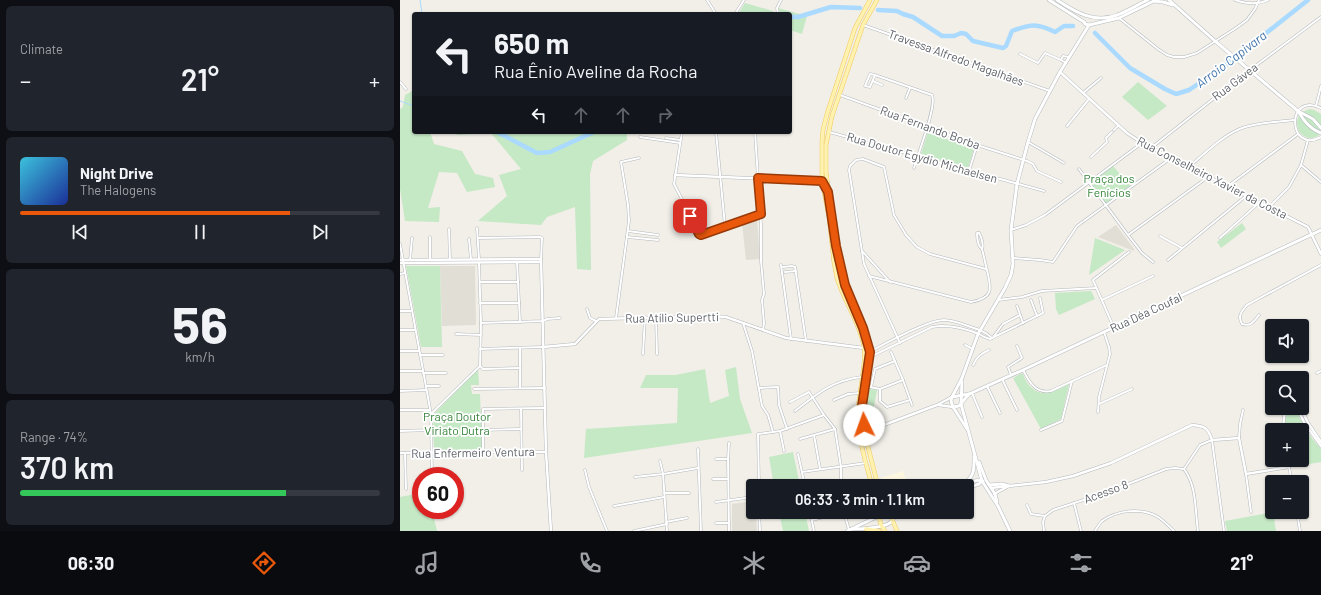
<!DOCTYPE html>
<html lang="en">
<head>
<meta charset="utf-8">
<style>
	body { margin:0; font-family:Barlow,sans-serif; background:#20242c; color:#f1f3f6; height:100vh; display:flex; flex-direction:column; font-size:15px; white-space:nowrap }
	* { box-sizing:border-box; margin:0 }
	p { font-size:13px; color:#9ea1a6 }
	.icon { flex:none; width:22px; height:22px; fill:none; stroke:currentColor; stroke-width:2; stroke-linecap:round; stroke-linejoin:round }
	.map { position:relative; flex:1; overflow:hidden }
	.panel { display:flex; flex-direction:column; gap:6px; padding:6px; background:#0d0f14; width:400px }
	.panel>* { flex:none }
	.guide { position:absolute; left:12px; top:12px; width:380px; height:122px; border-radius:4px; box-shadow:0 1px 3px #0004; background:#171b24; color:#f1f3f6; overflow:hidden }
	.controls { position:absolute; left:865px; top:319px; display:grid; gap:8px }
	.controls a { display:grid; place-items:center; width:44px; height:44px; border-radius:4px; background:#171b24; box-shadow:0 1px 3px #0004; font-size:20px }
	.speed { position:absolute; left:12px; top:467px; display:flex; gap:8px; font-size:20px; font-weight:700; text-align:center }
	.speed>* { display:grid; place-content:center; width:52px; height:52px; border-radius:50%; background:#171b24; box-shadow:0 1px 3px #0004; line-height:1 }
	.speed .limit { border:6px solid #d22; background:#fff; color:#111 }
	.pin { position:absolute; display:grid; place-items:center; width:34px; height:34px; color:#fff; margin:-17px; border-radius:8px; box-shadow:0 2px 6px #0006 }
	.me { position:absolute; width:44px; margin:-22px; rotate:357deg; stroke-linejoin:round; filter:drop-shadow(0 0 3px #0008) }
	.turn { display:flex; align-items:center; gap:14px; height:84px; padding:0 16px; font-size:18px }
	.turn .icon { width:52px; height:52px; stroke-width:2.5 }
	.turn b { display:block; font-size:28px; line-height:34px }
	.lanes { display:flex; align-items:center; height:38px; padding:0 16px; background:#0003; justify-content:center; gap:20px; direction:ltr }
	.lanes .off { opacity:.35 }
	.big { font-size:30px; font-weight:600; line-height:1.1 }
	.panel .widget { flex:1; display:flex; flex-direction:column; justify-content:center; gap:6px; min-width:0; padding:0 14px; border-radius:6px; background:#20242c }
	.panel .dial { align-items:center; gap:0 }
	.dial b { font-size:52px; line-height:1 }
	.song { display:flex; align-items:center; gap:12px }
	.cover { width:48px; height:48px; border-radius:6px; background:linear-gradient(135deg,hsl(190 70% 55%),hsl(230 70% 35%)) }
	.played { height:4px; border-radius:2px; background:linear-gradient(90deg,#ea580c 75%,#363941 75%) }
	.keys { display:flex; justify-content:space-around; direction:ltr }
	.heat { display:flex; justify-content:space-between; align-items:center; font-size:22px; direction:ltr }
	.charge { height:6px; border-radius:3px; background:linear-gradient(90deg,#34c759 74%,#363941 0) }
	.trip { position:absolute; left:346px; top:479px; width:228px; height:40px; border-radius:4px; background:#171b24; box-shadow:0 1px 3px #0004; font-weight:600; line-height:40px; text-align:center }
	.tab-bar { display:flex; height:64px; justify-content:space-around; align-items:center; background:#090b0e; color:#9ea1a6 }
	.tab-bar .icon { width:28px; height:28px }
	.tab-bar .selected { color:#ea580c }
	.tab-bar b { font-size:18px; color:#f1f3f6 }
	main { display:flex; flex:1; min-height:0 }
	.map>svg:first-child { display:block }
</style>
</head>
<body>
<main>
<section class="panel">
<div class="widget"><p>Climate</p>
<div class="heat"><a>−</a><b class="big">21°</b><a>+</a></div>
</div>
<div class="widget">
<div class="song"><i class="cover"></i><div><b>Night Drive</b><p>The Halogens</p></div></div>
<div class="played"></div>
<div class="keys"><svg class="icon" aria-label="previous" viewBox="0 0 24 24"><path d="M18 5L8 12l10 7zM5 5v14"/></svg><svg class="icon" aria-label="pause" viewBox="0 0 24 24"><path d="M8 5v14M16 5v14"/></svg><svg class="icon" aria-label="next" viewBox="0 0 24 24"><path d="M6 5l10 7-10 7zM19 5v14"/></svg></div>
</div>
<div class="widget dial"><b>56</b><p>km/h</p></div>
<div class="widget"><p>Range · 74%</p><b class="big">370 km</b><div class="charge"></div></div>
</section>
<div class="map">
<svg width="921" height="531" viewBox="0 0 921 531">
	<rect width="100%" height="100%" fill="#f1efe8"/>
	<path fill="#fef7e0" d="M503,471l5,15h-25l-2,-8z"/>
	<g fill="#e1ded6">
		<path d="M357,218l3,41 -14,1 -4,-37z"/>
		<path d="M716,225l18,24v2l-36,-14z"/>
		<path d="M40,266h35l1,59 -34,1z"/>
		<path d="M353,501v11h3l1,19h-25v-27z"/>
	</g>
	<g fill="#c5e8c5">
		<path d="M345,3l28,8 1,3h-36z"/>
		<path d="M378,8l29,8 -5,18 -12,-4v-16h-9z"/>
		<path d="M738,82l29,24 -19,14 -26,-23z"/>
		<path d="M14,90v42h16l4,12 28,7 13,23 18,4 2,9 -28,5 -10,-19 -18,-1 -11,36 12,-1 -1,15 -34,-1 -5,-32v-80l3,-2 2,-12z"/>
		<path d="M910,109l4,1 7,4v20c-21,16 -36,-20 -11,-25z"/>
		<path d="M48,132h179v8l-34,21 -3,13 1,96 -14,-1 -2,-62 -28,10 -6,8 -63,-4 29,-25 -8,-21 22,-6 -30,-36 -33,2z"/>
		<path d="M528,132l46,16 -6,20 -47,-14z"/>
		<path d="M713,166l18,21 -25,18 -16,-22z"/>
		<path d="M842,223l4,6 -25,19 -4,-6z"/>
		<path d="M695,238l30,12 -36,25z"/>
		<path d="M6,266h34l2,81h-21z"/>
		<path d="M691,291l4,8 -36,16 -3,-6 -1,-16z"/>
		<path d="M336,367l4,32 12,34 -168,25 2,-29 91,-6 1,-35h-38l6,-13h30l29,-6 5,34 19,-7 -4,-26z"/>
		<path d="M78,369l1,16h-8l1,9h8l2,55 -48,2 -1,-36z"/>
		<path d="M622,373c3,5 5,11 9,14 11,12 26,3 38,-3l-8,35 -20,10 -28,-51z"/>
		<path d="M469,389l8,1 -5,27 -6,-1z"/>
		<path d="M888,408h7l11,23 15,18v13l-30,5 -1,-7h12v-30h-17l-1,-4z"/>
		<path d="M393,452l7,34h-26l-5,-29z"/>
		<path d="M21,493v17h11l5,21h-37v-34z"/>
		<path d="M379,512h26l4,19h-26z"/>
		<path d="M873,512l3,19h-49l-2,-10z"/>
	</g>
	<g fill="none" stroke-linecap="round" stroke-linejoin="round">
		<g stroke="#aadaff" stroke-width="1">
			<path d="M20,0l2,14"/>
			<path d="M0,101l14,5"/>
		</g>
		<g stroke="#aadaff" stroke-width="4.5">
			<path d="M478,10l19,1 6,3 10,3 29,19h12l7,-3 5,1 7,7 30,7 3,-2 6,-15c19,-7 25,-8 43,1l9,-6h9"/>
			<path d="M390,17h8l33,-10 29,1"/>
			<path d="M695,33l35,35 35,21 11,5 13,-4 33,-22 86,-68"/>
			<path d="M97,132l40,21 13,-1 44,-20"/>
		</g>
		<g stroke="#b5b8bc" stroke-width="3">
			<g id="minor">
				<path d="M307,0l9,14"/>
				<path d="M835,0c12,4 22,5 33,0"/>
				<path d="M335,14l9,-14"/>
				<path d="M378,14l-1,-6 4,-8"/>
				<path d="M719,18l39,31 9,6 7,2h10l13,-4 39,-25 11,-8 8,-11 4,-9"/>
				<path d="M463,25l187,66"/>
				<path d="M620,54l18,9 7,-10 16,7"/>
				<path d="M666,63l-5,-3 2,-4 6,1"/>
				<path d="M475,75l-5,12 -5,-1 5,-12 5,1 57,20c5,11 -14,59 -18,73"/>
				<path d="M473,81l9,4"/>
				<path d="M0,82l6,7"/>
				<path d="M683,93l18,-15"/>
				<path d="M440,95l137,50 50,16 6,3 4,7 24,11"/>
				<path d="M506,98l4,-10"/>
				<path d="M916,106l5,-20"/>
				<path d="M921,108c-36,-17 -33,47 0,29"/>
				<path d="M667,126l22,-27"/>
				<path d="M714,130l4,-4"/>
				<path d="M282,132l-8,52 26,50 60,-20"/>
				<path d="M316,132l9,94"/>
				<path d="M355,132l6,93v36l3,33 -2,6 2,23 -1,7"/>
				<path d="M429,132l215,59"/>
				<path d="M240,137l40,6"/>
				<path d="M266,138l14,2"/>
				<path d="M628,142l36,21"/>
				<path d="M751,148l95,-75 75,-56"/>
				<path d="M691,157l16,-15 -1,-4 6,-6"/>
				<path d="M901,165l20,17"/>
				<path d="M789,167c15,-13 36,-34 56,-40 15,-5 33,-5 49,-7"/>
				<path d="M679,169l49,66 14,18 11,9"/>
				<path d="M569,171l8,-26"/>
				<path d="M828,186l70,-52"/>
				<path d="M869,207l20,-20 12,-22 7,-25"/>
				<path d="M77,228l2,31"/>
				<path d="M49,229l1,31"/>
				<path d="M611,230l15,-5 19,-10 97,-72"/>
				<path d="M228,231l30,4"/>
				<path d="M579,233h-2c0,5 1,13 5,16"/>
				<path d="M728,235l80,-58"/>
				<path d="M760,236l22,12"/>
				<path d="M227,237l31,3"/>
				<path d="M78,238l62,-1 2,1 -1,21"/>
				<path d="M820,238l40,-36"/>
				<path d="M69,239l2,20"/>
				<path d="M0,244l31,170 1,62"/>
				<path d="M462,251l28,31"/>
				<path d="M613,258l27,2 13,2 24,-36 94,-68"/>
				<path d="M10,260l2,-22"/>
				<path d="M30,260v-23"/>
				<path d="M768,260l78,-64"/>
				<path d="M117,262l3,60"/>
				<path d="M381,265l10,74"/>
				<path d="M383,267l9,-1 3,1 11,74"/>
				<path d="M385,272l11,-1"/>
				<path d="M0,274l5,-1"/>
				<path d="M469,276l102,26c22,-4 21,-12 16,-32 -2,-7 -3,-14 -5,-21 2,-4 -1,-13 -3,-16"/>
				<path d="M80,282h38"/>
				<path d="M598,300l24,-3 20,-6 54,-3"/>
				<path d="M631,300l6,16"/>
				<path d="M702,300l51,-24"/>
				<path d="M80,303h39"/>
				<path d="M617,306l6,17"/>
				<path d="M187,309l3,9 6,3"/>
				<path d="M0,311h11"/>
				<path d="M859,315c-5,6 -8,12 -17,9 -5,-8 0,-13 5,-19l74,-40"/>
				<path d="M256,317l1,37"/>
				<path d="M216,318l13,-97 -1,-16 -7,-43 18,-4"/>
				<path d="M81,323l62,-2 4,-2 13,-1"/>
				<path d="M343,323l9,28 10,55 6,9 5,17"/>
				<path d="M714,328l-21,-48 36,-28"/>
				<path d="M0,330h15"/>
				<path d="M56,334l25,1"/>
				<path d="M594,336l9,-12 17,-9"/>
				<path d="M500,343l-36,-79 -15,-94 1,-4 6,-6 7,-1 21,8 10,48 12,20 11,12 13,7 56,15"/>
				<path d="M565,345l8,4"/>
				<path d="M120,348v40"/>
				<path d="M80,349l63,-2"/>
				<path d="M0,351h19"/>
				<path d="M471,351c15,-8 57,-31 73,-31 8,0 16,3 24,6 9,3 17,5 24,12"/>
				<path d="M491,352l12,28"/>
				<path d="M243,354l2,-37"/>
				<path d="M20,355h23"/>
				<path d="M470,357l62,-30c16,-3 32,1 47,7 3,2 7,4 11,5l53,-26 -3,-15"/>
				<path d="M573,365c4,-8 7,-11 16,-15"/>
				<path d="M80,366l3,3 37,-1"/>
				<path d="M623,370c6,12 13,24 28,21l56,-26"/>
				<path d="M0,371h23"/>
				<path d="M23,373h23"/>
				<path d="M917,373l4,-2"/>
				<path d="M611,375l-3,-8 14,-9 -5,-12"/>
				<path d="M602,379l15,31"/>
				<path d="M26,386h13"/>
				<path d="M465,386l15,3 23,-9 9,25"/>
				<path d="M587,386l13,27"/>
				<path d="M471,387l4,-18 20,-8"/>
				<path d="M359,388l19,-1 1,18 8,24"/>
				<path d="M74,389l71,-1"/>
				<path d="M480,389v12l7,6 23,-7"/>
				<path d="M0,391l26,-1"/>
				<path d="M572,393l10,24"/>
				<path d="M434,400l14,-6 12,-1"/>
				<path d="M390,402l19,-10 15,23 11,14 6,38v19"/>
				<path d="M699,404l33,-15"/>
				<path d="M121,409l1,61"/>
				<path d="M0,410h30"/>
				<path d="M395,411c22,-17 38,-31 67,-34"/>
				<path d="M698,412l1,-15 11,-43 -1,-7 -5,-15"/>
				<path d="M31,414l49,-48 1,-43 -2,-60"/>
				<path d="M83,430l38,-1"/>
				<path d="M641,430l21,-9 10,-40"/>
				<path d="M0,431l31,-1"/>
				<path d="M380,431l4,20"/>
				<path d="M414,435l6,34"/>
				<path d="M839,438l1,-14 3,-14"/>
				<path d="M400,439l35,-10"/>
				<path d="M298,449l3,82"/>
				<path d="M83,452v-43l61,-1"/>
				<path d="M0,453l146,-1"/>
				<path d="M5,453l1,36"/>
				<path d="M398,454l7,32"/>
				<path d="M316,459h12"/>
				<path d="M260,461l3,13 4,57"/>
				<path d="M889,467l3,15"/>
				<path d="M784,469l16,-24 12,-5 12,91"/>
				<path d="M784,469c13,17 11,42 14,62"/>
				<path d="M185,470l4,17 18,44"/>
				<path d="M402,472l64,-9"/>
				<path d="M846,474l5,38"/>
				<path d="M235,477l28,-3 35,-6"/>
				<path d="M313,479h15"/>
				<path d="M359,486l-1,-52 22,-3 44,-16"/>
				<path d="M264,493h25"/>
				<path d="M316,502l37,-5"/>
				<path d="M674,503l7,28"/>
				<path d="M627,505l4,9 14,2"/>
				<path d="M214,506l50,-9"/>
				<path d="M359,512l1,19"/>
				<path d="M410,512l4,19"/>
				<path d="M444,512l5,18"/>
				<path d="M897,512l3,19"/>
				<path d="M412,520l32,-8"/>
				<path d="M266,522l21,-4"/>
				<path d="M316,523h13"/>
				<path d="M234,531l33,-7"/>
				<path d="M329,531l-1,-72 1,-16"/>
				<path d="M644,531l-1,-9 2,-6 8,-6 55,-18 58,-23 9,-1 9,1"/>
				<path d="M695,531c2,-3 4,-7 7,-10 15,-11 40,-14 56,-4 6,4 11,9 16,14"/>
			</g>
		</g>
		<g stroke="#b5b8bc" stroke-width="3.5">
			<g id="tertiary">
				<path d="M660,72l67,61 15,10 166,84 13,27"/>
				<path d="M275,175l147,6"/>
				<path d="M0,260l141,-1 5,193 5,79"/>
				<path d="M0,263l141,-1"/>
				<path d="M143,347l32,-3 24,-25 112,-3 15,1 60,21 78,10"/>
				<path d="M538,405l15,2"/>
				<path d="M897,408l8,16 16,22"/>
				<path d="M901,408l7,15 13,19"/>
				<path d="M883,430l1,-13 2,-9"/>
				<path d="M462,442l2,-7 4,-4 69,-26 15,-8"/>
				<path d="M591,488l55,-6 27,-6 38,-13 81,-38c13,1 16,3 20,15l27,-2 7,36 43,-7 -1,-7"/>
				<path d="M594,494l13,-7"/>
			</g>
		</g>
		<g stroke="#b6babf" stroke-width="4">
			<g id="secondary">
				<path d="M649,0l35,22"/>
				<path d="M657,0c18,12 38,24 60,15 11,-4 20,-10 31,-15"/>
				<path d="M769,0l46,41 83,70 15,8 8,9"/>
				<path d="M684,22l1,2 4,1 30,-7 35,-17 9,1 10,3"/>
				<path d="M898,111c6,10 12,18 23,22"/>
				<path d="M562,381l-1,23 21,77 16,25 12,25"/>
				<path d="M552,397l17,-3 54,-24 298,-140"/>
				<path d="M553,407l6,-1 10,-12"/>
				<path d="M567,429l-14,-22 -2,-6 1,-4 10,-19 16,-44 27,-46 6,-13 2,-11 -2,-34 6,-46 11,-42 7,-23 25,-47 29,-47"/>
				<path d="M579,462l7,18 9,14 2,8"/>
				<path d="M563,485c12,-10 11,-14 11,-29"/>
				<path d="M589,485l13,-1 7,2"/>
				<path d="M560,486l18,-6 5,1"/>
				<path d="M567,488l12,-4 3,-3"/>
				<path d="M452,529c8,0 33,-1 39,-7 3,-3 4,-7 8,-10"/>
				<path d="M447,531l40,-19"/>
			</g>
		</g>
		<g stroke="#f2c960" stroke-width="4.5">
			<g id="primary">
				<path d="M470,0l-15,28 -28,86 -4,16 -1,11v40l7,36 5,45 3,16c7,23 23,45 27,69 3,19 -6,46 -6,67 0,24 8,49 14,72"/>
				<path d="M477,0l-14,25 -31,91 -6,29v27l10,74 4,20 5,20 18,42 7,24 -8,54v10l5,27 11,43"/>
				<path d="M478,512l3,13 4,6"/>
				<path d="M489,512l8,19"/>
				<path d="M466,529l13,2"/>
			</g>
		</g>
		<use href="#minor" stroke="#fff" stroke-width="2"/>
		<use href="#tertiary" stroke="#fff" stroke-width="2.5"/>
		<use href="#secondary" stroke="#fff" stroke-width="3"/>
		<use href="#primary" stroke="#fff2af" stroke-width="3.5"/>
	</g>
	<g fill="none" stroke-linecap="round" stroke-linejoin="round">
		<g stroke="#983908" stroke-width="10">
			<path id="route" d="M290,216l9,18 2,1 60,-21 -3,-36 64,3 6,11 8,54 9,39 18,43 7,24 -8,54 2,19"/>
		</g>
		<use href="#route" stroke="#ea580c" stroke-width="7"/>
	</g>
	<g text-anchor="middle" stroke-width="3.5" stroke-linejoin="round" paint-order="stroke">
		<g font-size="12" fill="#5f6368" stroke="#fff">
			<text transform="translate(556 58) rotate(20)" y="4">Travessa Alfredo Magalhães</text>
			<text transform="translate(835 82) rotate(-37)" y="4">Rua Gávea</text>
			<text transform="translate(530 128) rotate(20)" y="4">Rua Fernando Borba</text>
			<text transform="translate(522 158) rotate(16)" y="4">Rua Doutor Egydio Michaelsen</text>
			<text transform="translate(812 178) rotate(27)" y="4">Rua Conselheiro Xavier da Costa</text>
			<text transform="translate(746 313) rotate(-25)" y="4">Rua Déa Coufal</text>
			<text transform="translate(272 318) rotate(-1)" y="4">Rua Atílio Supertti</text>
			<text transform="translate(73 453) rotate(-1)" y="4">Rua Enfermeiro Ventura</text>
			<text transform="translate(706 492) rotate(-20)" y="4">Acesso 8</text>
		</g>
		<g font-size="12" fill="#348238" stroke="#fff">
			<text x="709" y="183">Praça dos<tspan x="709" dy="14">Fenícios</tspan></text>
			<text x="57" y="421">Praça Doutor<tspan x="57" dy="14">Viriato Dutra</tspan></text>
		</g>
		<g font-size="13" font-style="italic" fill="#4174aa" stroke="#fff">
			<text transform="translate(831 59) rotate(-37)" y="5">Arroio Capivara</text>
		</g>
	</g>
</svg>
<div class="controls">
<a><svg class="icon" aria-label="sound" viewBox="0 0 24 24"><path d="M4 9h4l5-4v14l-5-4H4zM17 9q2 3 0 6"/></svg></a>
<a><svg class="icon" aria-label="search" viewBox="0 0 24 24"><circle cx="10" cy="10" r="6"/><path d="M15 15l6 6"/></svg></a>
<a>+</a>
<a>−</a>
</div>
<div class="speed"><div class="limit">60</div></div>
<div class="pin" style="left:290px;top:216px;background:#d93025"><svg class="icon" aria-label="arrive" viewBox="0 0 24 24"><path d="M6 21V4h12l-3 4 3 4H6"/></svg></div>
<svg class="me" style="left:464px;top:425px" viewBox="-20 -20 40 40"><circle r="19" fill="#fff"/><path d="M0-13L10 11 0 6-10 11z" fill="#ea580c"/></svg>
<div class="trip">06:33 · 3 min · 1.1 km</div>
<div class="guide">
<div class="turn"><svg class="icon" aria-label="left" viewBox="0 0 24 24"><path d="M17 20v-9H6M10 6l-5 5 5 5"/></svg><div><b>650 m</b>Rua Ênio Aveline da Rocha</div></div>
<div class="lanes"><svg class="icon" aria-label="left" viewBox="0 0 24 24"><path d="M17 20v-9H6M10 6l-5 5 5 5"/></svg><svg class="icon off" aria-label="ahead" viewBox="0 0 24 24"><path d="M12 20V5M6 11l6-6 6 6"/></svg><svg class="icon off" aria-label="ahead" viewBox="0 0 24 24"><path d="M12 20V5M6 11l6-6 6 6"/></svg><svg class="icon off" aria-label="right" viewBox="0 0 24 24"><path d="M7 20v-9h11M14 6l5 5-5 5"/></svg></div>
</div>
</div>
</main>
<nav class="tab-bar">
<b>06:30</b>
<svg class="icon selected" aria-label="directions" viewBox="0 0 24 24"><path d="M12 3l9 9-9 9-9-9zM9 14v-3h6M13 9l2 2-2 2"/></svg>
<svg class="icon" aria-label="music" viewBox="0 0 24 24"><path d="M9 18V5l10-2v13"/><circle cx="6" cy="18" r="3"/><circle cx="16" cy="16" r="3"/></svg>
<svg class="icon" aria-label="phone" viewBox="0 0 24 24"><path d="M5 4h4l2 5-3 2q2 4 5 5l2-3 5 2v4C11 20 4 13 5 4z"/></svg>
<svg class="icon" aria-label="climate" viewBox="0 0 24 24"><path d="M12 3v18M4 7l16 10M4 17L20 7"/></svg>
<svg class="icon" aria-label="car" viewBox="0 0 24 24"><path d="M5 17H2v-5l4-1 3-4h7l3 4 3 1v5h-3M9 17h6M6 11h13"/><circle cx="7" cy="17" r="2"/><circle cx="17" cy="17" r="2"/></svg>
<svg class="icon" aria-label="filters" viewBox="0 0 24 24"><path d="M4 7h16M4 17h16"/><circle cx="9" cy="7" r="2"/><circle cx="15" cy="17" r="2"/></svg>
<b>21°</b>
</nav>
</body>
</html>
